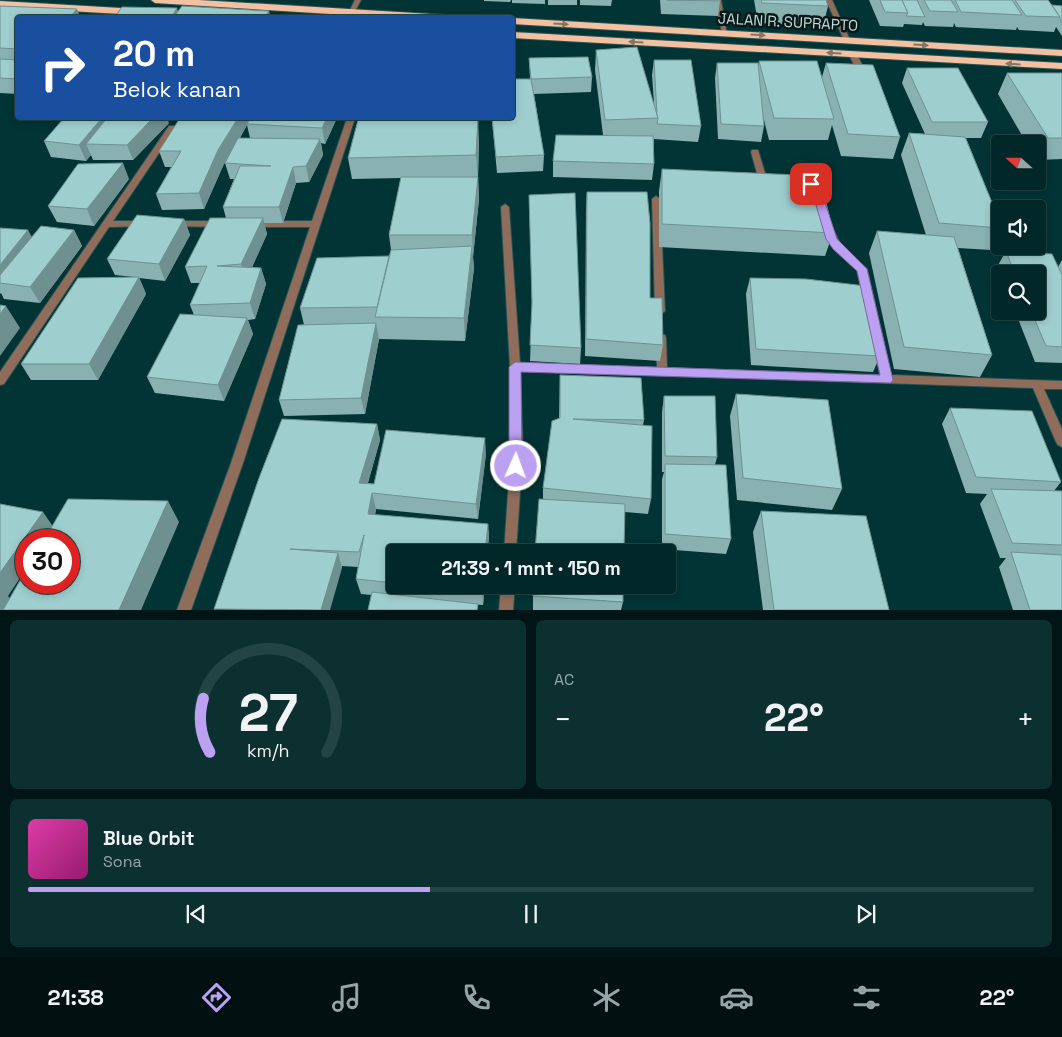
<!DOCTYPE html>
<html lang="id">
<head>
<meta charset="utf-8">
<style>
	body { margin:0; font-family:"Space Grotesk",sans-serif; background:#0c2f30; color:#f1f3f6; height:100vh; display:flex; flex-direction:column; font-size:19px; white-space:nowrap }
	* { box-sizing:border-box; margin:0 }
	p { font-size:16px; color:#96a5a8 }
	.icon { flex:none; width:28px; height:28px; fill:none; stroke:currentColor; stroke-width:2; stroke-linecap:round; stroke-linejoin:round }
	.map { position:relative; height:610px; overflow:hidden }
	.side { display:flex; flex-direction:column; gap:10px; padding:10px; background:#011516; flex:1 }
	.side>* { flex:none }
	.guide { position:absolute; left:15px; top:15px; width:500px; height:105px; border-radius:5px; box-shadow:0 2px 8px #0003,0 0 0 1px #234445; background:#1a4fa0; color:#fff; overflow:hidden }
	.needle { width:32px; rotate:291deg }
	.buttons { position:absolute; left:991px; top:135px; display:grid; gap:10px }
	.buttons a { display:grid; place-items:center; width:55px; height:55px; border-radius:5px; background:#022728; box-shadow:0 2px 8px #0003,0 0 0 1px #234445; font-size:25px }
	.speed { position:absolute; left:15px; top:529px; display:flex; gap:10px; font-size:25px; font-weight:700; text-align:center }
	.speed>* { display:grid; place-content:center; width:65px; height:65px; border-radius:50%; background:#022728; box-shadow:0 2px 8px #0003,0 0 0 1px #234445; line-height:1 }
	.speed .limit { border:8px solid #d22; background:#fff; color:#111 }
	.pin { position:absolute; display:grid; place-items:center; width:42px; height:42px; color:#fff; margin:-21px; border-radius:10px; box-shadow:0 2px 8px #0006 }
	.me { position:absolute; width:55px; margin:-28px; rotate:2deg; stroke-linejoin:round; filter:drop-shadow(0 0 4px #0008) }
	.turn { display:flex; align-items:center; gap:18px; height:105px; padding:0 15px; font-size:22px }
	.turn .icon { width:65px; height:65px; stroke-width:2.5 }
	.turn b { display:block; font-size:35px; line-height:42px }
	.big { font-size:38px; font-weight:600; line-height:1.1 }
	.side .widget { flex:1; display:flex; flex-direction:column; justify-content:center; gap:8px; min-width:0; padding:0 18px; border-radius:8px; background:#0c2f30 }
	.side .dial { align-items:center; gap:0 }
	.dial svg { height:130px; overflow:visible; fill:none; stroke:#234445; stroke-width:7; stroke-linecap:round; text-anchor:middle }
	.dial text { fill:#f1f3f6; stroke:none }
	.song { display:flex; align-items:center; gap:15px }
	.cover { width:60px; height:60px; border-radius:8px; background:linear-gradient(135deg,hsl(320 70% 55%),hsl(320 70% 35%)) }
	.played { height:5px; border-radius:2px; background:linear-gradient(90deg,#bca0f2 40%,#234445 40%) }
	.keys { display:flex; justify-content:space-around; direction:ltr }
	.heat { display:flex; justify-content:space-between; align-items:center; font-size:28px; direction:ltr }
	.side .tiles { flex:1; display:grid; gap:10px; grid-template-columns:1fr 1fr }
	.widget:last-child { grid-column:span 2 }
	.trip { position:absolute; left:386px; top:544px; width:290px; height:50px; border-radius:5px; background:#022728; box-shadow:0 2px 8px #0003,0 0 0 1px #234445; font-weight:600; line-height:50px; text-align:center }
	.tabs { display:flex; height:80px; justify-content:space-around; align-items:center; background:#011010; color:#96a5a8 }
	.tabs .icon { width:35px; height:35px }
	.tabs .on { color:#bca0f2 }
	.tabs b { font-size:22px; color:#f1f3f6 }
	.map>svg:first-child { display:block }
</style>
</head>
<body>
<div class="map">
<svg width="1062" height="610" viewBox="0 0 1062 610">
	<rect width="100%" height="100%" fill="#023435"/>
	<g fill="none" stroke-linecap="round" stroke-linejoin="round">
		<g stroke="#255253" stroke-width="2">
			<g id="service">
				<path d="M826,0h6l18,40 -1,1 -5,-1z"/>
				<path d="M850,53l7,2 11,21 -1,2h-6l-1,-2 -11,-21z"/>
			</g>
		</g>
		<g stroke="#255253" stroke-width="2">
			<g id="minor">
				<path d="M355,0h6l-7,13h-4l-1,-1z"/>
				<path d="M715,0h6l6,34 -5,-1z"/>
				<path d="M347,118h8l-112,345 -52,147h-14l54,-147 79,-236h-58l-5,-3 5,-3h60z"/>
				<path d="M169,126h6l1,2 -63,93h32l3,1 2,2 -2,2 -39,1 -105,157 -4,1v-13z"/>
				<path d="M752,150h6l7,23 12,6 -1,2 -3,1 -15,-5 -7,-25z"/>
				<path d="M656,196l4,3 5,112 -5,4 -5,-4 -3,-112z"/>
				<path d="M505,204l4,3 11,156 137,5 -1,-30 1,-3h8l1,3 1,30 213,7 -23,-105 -23,-21 -13,-24 5,-3 5,3 10,20 26,24 24,106 171,6v8h-18l18,40v18l-4,-2 -2,-3 -23,-54 -513,-17 3,78 -7,103h-12l7,-103 -1,-82 -9,-160z"/>
				<path d="M174,221h46l5,3 -5,3 -49,-1 -2,-2 2,-2z"/>
				<path d="M501,585h14l-2,25h-14z"/>
			</g>
		</g>
		<g stroke="#255253" stroke-width="2">
			<g id="trunk">
				<path d="M151,0h48l249,15 4,3h-57l-240,-15z"/>
				<path d="M0,1l138,8 5,3 -5,3 -138,-8z"/>
				<path d="M512,18l550,32v6l-550,-32z"/>
				<path d="M512,32l550,31v6l-550,-31z"/>
			</g>
		</g>
		<use href="#service" fill="#8f6d5a" fill-rule="evenodd"/>
		<use href="#minor" fill="#8f6d5a" fill-rule="evenodd"/>
		<use href="#trunk" fill="#f4c0a2" fill-rule="evenodd"/>
	</g>
	<g fill="#89b1b1" fill-rule="evenodd">
		<path d="M484,0h27l-1,2 -26,-1z"/>
		<path d="M512,0h33v4l-33,-1z"/>
		<rect x="548" y="0" width="29" height="5"/>
		<path d="M580,0h32l-1,6 -31,-1z"/>
		<path d="M660,0h60v1l-2,15 -57,-2z"/>
		<path d="M754,0h72l2,6 -5,20 -65,-3z"/>
		<path d="M869,0h179l4,5 10,1v30l-6,-9 -2,5 -35,-2 -2,-3 -1,3 -60,-3 -2,-4 -1,4 -28,-1 -2,-4 -1,3 -18,-1 -1,3 -23,-1z"/>
		<path d="M0,6l77,3 2,6h35v2l64,-6 92,5 -252,2v76l-18,-1z"/>
		<path d="M596,50l58,53 -2,-28 2,-15 47,66 -3,16 -44,-3v25l-2,16 -99,-3v-16l50,-26 -8,-65z"/>
		<path d="M529,58l63,19 -1,15 -57,2 10,61 -1,16 -46,2 -5,-55h20l18,-39z"/>
		<path d="M759,61l63,16 4,-14 74,74 -7,22 -52,-3 -9,-31 -4,15h-59l-6,-24 1,10 -3,16 -43,-3 -3,-61 2,-15 41,3z"/>
		<path d="M907,68l81,54 -7,16h-15l34,84v10l-9,18 -33,-2 34,107 -12,22 -86,-8 -25,-116 8,-22 49,4 -25,-80 8,-22 16,1 -23,-51z"/>
		<path d="M1007,73h55v86l-24,1v-16h-11l-29,-50z"/>
		<path d="M180,118h157l-12,26 -4,-1 2,12 -14,27 -13,1 -13,40h-19l3,11 -15,33 9,1 5,16 -11,35 -7,1 5,14 -29,67 -69,-8 -8,-16 47,-62 -4,-10 10,-22h-9l-6,-16 41,-49 -3,-11 11,-28h-4l-5,-16 3,-6 -5,9 -19,43 -42,1 -6,-16 15,-27h-6l-6,-16zM247,125l3,13h-10z"/>
		<path d="M169,123l-36,37h-40l-2,-5 -5,6 -35,-4 -7,-16z"/>
		<path d="M479,140l-1,37 1,22 -6,58 1,11 -9,73 -86,-2 -14,75 -81,2 -5,-16 25,-75 -4,-17 89,-52 2,-6 -2,-15 12,-57 -49,1 -4,-21z"/>
		<path d="M662,169l171,64 -8,23 -166,-9v-56z"/>
		<path d="M129,179l-35,47 -37,-4 -9,-16z"/>
		<path d="M587,192l63,106 13,47 -3,16 -75,-5 1,-148z"/>
		<path d="M529,195l52,153 -1,16 -50,-3 2,-53z"/>
		<path d="M184,219l6,16 -25,46 -26,-3 7,16 -48,86h-67l-10,-16 113,-87 -19,-2 -8,-16z"/>
		<path d="M0,228l32,9 42,-7 8,16 -42,57 -36,-4 -3,-6 -1,1z"/>
		<path d="M1006,251l52,16 4,-7v103l-27,-1 -20,-51h23v-37h-38l-3,-7z"/>
		<path d="M750,278l130,78 -7,16 -122,-7 -5,-71z"/>
		<path d="M560,375l84,45 -1,5 8,74 -3,15 -23,-2 -82,-13v-11l16,-70z"/>
		<path d="M736,394l106,95 -10,21 -95,-10 -7,-84z"/>
		<path d="M664,396l53,61 -2,8 16,74 -5,15 -64,-5v-70l2,-7h-2v-60z"/>
		<path d="M950,408l111,74 -7,9h8v119h-49l-14,-43 7,-9h-6l-20,-54 7,-10 -21,-1 -24,-69z"/>
		<path d="M377,424l3,16 -12,43 6,1 112,-30 -8,65 -102,-10 -1,6 113,9 1,15 -94,13v33h90l-2,20 -122,-11 -5,-15 2,-12 -16,-1v2l-128,42z"/>
		<path d="M761,511l128,99h-126l-10,-78z"/>
		<path d="M533,596l90,6 -2,8h-88z"/>
	</g>
	<g fill="#6f9090">
		<path d="M177,8l3,10h-9z"/>
		<path d="M77,9l3,9h-11z"/>
		<path d="M269,11l2,7h-7z"/>
		<path d="M102,118h7l-23,26 5,11 -5,6 -7,-16z"/>
		<path d="M153,118h14l2,5 -36,37 -6,-15z"/>
		<path d="M238,118h14l-5,6v1l-24,41 -19,43 -5,-16 19,-43z"/>
		<path d="M327,118h10l-12,26 -3,-16z"/>
		<path d="M478,118l1,22 -1,37 -2,-22z"/>
		<path d="M320,139l3,16 -14,27 -3,-16z"/>
		<path d="M123,163l6,16 -35,47 -7,-17z"/>
		<path d="M293,167l3,16 -13,40 -4,-16z"/>
		<path d="M478,177l1,22 -6,58 -1,-22z"/>
		<path d="M263,218l4,16 -21,47 -5,-17z"/>
		<path d="M184,219l6,16 -25,46 -6,-17z"/>
		<path d="M28,230l9,16 -37,37v-18z"/>
		<path d="M74,230l8,16 -42,57 -10,-16z"/>
		<path d="M472,246l2,22 -9,73 -1,-23z"/>
		<path d="M261,268l5,16 -11,35 -5,-16z"/>
		<path d="M139,277l7,17 -48,86 -9,-16z"/>
		<path d="M6,306l14,22 -20,28v-42z"/>
		<path d="M247,318l6,16 -29,67 -6,-16z"/>
		<path d="M376,323l3,16 -14,75 -4,-16z"/>
		<path d="M377,424l3,16 -17,59 -4,-16z"/>
		<path d="M485,438l1,16 -8,65 -2,-15z"/>
		<path d="M372,493l4,16 -4,21 -4,-16z"/>
		<path d="M168,501l11,21 -38,88h-22z"/>
		<path d="M43,512l11,16 -8,12h-20v29l-18,27 6,7 -4,7h-10v-37z"/>
		<path d="M488,524l1,15 -1,13h-3z"/>
		<path d="M338,553l4,15 -12,42h-9z"/>
		<path d="M482,585h3l-2,20 -1,-14z"/>
	</g>
	<g fill="#9fcece" stroke="#6f9090">
		<path d="M667,0h53v1z"/>
		<path d="M761,0h65l2,6 -66,-3z"/>
		<path d="M880,0h22l6,13 -23,-1z"/>
		<path d="M902,0h15l8,17 -19,-1 2,-3z"/>
		<path d="M924,0h27l7,12 -28,-1z"/>
		<path d="M955,0h57l10,15 -61,-3z"/>
		<path d="M1015,0h33l12,17 -34,-1z"/>
		<path d="M1052,5l10,1v17l-2,-4v-2z"/>
		<path d="M0,6l77,3 -8,9h-51v31l-18,-1z"/>
		<path d="M182,6l87,5 -5,7h-91z"/>
		<path d="M122,7l55,1 -6,10h-57z"/>
		<path d="M79,15h35l-3,3h-35z"/>
		<path d="M270,16l44,1 -45,1z"/>
		<path d="M637,47l21,71 -53,2 -9,-70z"/>
		<path d="M588,57l4,20 -61,2 -2,-21z"/>
		<path d="M0,59l18,1v19l-18,-1z"/>
		<path d="M654,60h37l10,66 -44,-2 1,-6 -1,-4z"/>
		<path d="M759,61h58l17,58 -60,-1z"/>
		<path d="M717,63h41l6,63 -43,-2z"/>
		<path d="M826,63l47,2 27,72 -52,-3z"/>
		<path d="M907,68h51l30,54h-56z"/>
		<path d="M1007,73h55v65h-14z"/>
		<path d="M512,79h19l13,76 -48,2 -4,-39h20z"/>
		<path d="M64,118h38l-23,27 -35,-4z"/>
		<path d="M107,118h46l-26,27 -41,-1z"/>
		<path d="M180,118h58l-20,32 -19,43 -43,1 25,-43h-22z"/>
		<path d="M250,118h77l-5,10 -75,-4z"/>
		<path d="M478,118l-2,37 -128,3 10,-38z"/>
		<path d="M909,133l56,4 35,85v6l-61,-5z"/>
		<path d="M556,135l97,1 1,28 -101,-3z"/>
		<path d="M238,138l82,1 -14,27 -13,1 -14,40h-56l17,-41h31l-46,-3z"/>
		<path d="M123,163l-36,46 -39,-3 30,-42z"/>
		<path d="M662,169l158,7 13,57 -171,-9z"/>
		<path d="M401,177h77l-6,58h-83z"/>
		<path d="M587,192h60l3,31v75h12l1,47 -77,-6z"/>
		<path d="M575,193l6,155 -51,-3 2,-43 -3,-107z"/>
		<path d="M137,215l47,4 -25,45 -52,-5z"/>
		<path d="M210,218h53l-22,46 -24,2 44,2 -11,35 -60,2 17,-39 -22,1z"/>
		<path d="M41,226l33,4 -44,57 -30,-4v-8z"/>
		<path d="M0,228l28,2 -28,35z"/>
		<path d="M877,231l77,6 38,118 -88,-8z"/>
		<path d="M472,246l-8,72 -89,-1 16,-67z"/>
		<path d="M1006,251l46,3 10,21v72l-16,-1 -15,-35h7v-37h-23z"/>
		<path d="M389,256l-12,51 -77,1 17,-50z"/>
		<path d="M139,277l-50,87h-68l57,-86z"/>
		<path d="M750,278l56,1 60,7 14,70 -124,-7z"/>
		<path d="M0,305l6,1 -6,8z"/>
		<path d="M180,314l67,4 -29,67 -71,-8z"/>
		<path d="M376,323l-15,75 -82,2 19,-75z"/>
		<path d="M560,375l81,3 3,42 -71,-1 79,7 -1,73 -108,-11 9,-67 8,-3z"/>
		<path d="M736,394l92,6 14,89 -99,-11z"/>
		<path d="M664,396h51l2,61 -52,-1z"/>
		<path d="M950,408l82,3 29,71 -85,-5z"/>
		<path d="M282,419l95,5 -18,59 15,1 12,-54 99,8 -9,66 -104,-11 -4,21 120,10 -3,28h-90v31l-39,-4 8,-44 -5,17 -69,-3 48,4 -17,57 -107,-1 45,-131z"/>
		<path d="M665,464l61,1 5,74 -66,-5z"/>
		<path d="M991,489l71,2v54l-50,-2z"/>
		<path d="M68,499l100,2 -49,109h-116l23,-40v12h43v-42h-25z"/>
		<path d="M539,499l86,5 -1,48h-89z"/>
		<path d="M0,504l43,8 -43,61z"/>
		<path d="M761,511l105,5 23,94h-115z"/>
		<path d="M1011,552l51,3v55h-32z"/>
		<path d="M417,585h65v6z"/>
		<path d="M533,585h90v17l-90,-6z"/>
		<path d="M372,592l106,12 -1,6h-109z"/>
	</g>
	<defs><path id="oneway-solid" d="M-6-.8H1V-3.2L6.5 0L1 3.2V.8H-6Z" transform="scale(1.25)"/></defs>
	<g fill="#897464">
		<use href="#oneway-solid" transform="translate(561 24) rotate(4)"/>
		<use href="#oneway-solid" transform="translate(758 35) rotate(3)"/>
		<use href="#oneway-solid" transform="translate(636 42) rotate(-177)"/>
		<use href="#oneway-solid" transform="translate(921 45) rotate(3)"/>
		<use href="#oneway-solid" transform="translate(834 53) rotate(-177)"/>
		<use href="#oneway-solid" transform="translate(1013 64) rotate(-177)"/>
	</g>
	<path fill="#bca0f2" stroke="#7a689d" d="M811,181l9,6 17,52 30,30 26,111 -2,3 -370,-11 1,94 -1,4h-10l-2,-4v-99l6,-5 365,13 -23,-104 -24,-22 -7,-10 -15,-51 -5,-4z"/>
	<g text-anchor="middle" stroke-width="5" stroke-linejoin="round" paint-order="stroke">
		<g font-size="15" fill="#c2d9d9" stroke="#061818">
			<text transform="translate(788 22) rotate(3)" y="5">JALAN R. SUPRAPTO</text>
		</g>
	</g>
</svg>
<div class="buttons">
<a><svg class="needle" viewBox="-14 -14 28 28"><path d="M0-13l5 13h-10z" fill="#e53935"/><path d="M0 13l5-13h-10z" fill="#96a5a8"/></svg></a>
<a><svg class="icon" aria-label="sound" viewBox="0 0 24 24"><path d="M4 9h4l5-4v14l-5-4H4zM17 9q2 3 0 6"/></svg></a>
<a><svg class="icon" aria-label="search" viewBox="0 0 24 24"><circle cx="10" cy="10" r="6"/><path d="M15 15l6 6"/></svg></a>
</div>
<div class="speed"><div class="limit">30</div></div>
<div class="pin" style="left:811px;top:184px;background:#d93025"><svg class="icon" aria-label="arrive" viewBox="0 0 24 24"><path d="M6 21V4h12l-3 4 3 4H6"/></svg></div>
<svg class="me" style="left:516px;top:466px" viewBox="-20 -20 40 40"><circle r="17" fill="#bca0f2" stroke="#fff" stroke-width="3"/><path d="M0-11L8 9 0 5-8 9z" fill="#fff"/></svg>
<div class="trip">21:39 · 1 mnt · 150 m</div>
<div class="guide">
<div class="turn"><svg class="icon" aria-label="right" viewBox="0 0 24 24"><path d="M7 20v-9h11M14 6l5 5-5 5"/></svg><div><b>20 m</b>Belok kanan</div></div>
</div>
</div>
<section class="side">
<div class="tiles">
<div class="widget dial"><svg viewBox="0 0 100 80">
<path d="M14 69A42 42 0 1 1 86 69"/>
<path d="M14 69A42 42 0 0 1 10 36" stroke="#bca0f2"/>
<text x="50" y="56" font-size="32" font-weight="700">27</text>
<text x="50" y="72" font-size="11">km/h</text>
</svg></div>
<div class="widget"><p>AC</p>
<div class="heat"><a>−</a><b class="big">22°</b><a>+</a></div>
</div>
<div class="widget">
<div class="song"><i class="cover"></i><div><b>Blue Orbit</b><p>Sona</p></div></div>
<div class="played"></div>
<div class="keys"><svg class="icon" aria-label="previous" viewBox="0 0 24 24"><path d="M18 5L8 12l10 7zM5 5v14"/></svg><svg class="icon" aria-label="pause" viewBox="0 0 24 24"><path d="M8 5v14M16 5v14"/></svg><svg class="icon" aria-label="next" viewBox="0 0 24 24"><path d="M6 5l10 7-10 7zM19 5v14"/></svg></div>
</div>
</div>
</section>
<nav class="tabs">
<b>21:38</b>
<svg class="icon on" aria-label="directions" viewBox="0 0 24 24"><path d="M12 3l9 9-9 9-9-9zM9 14v-3h6M13 9l2 2-2 2"/></svg>
<svg class="icon" aria-label="music" viewBox="0 0 24 24"><path d="M9 18V5l10-2v13"/><circle cx="6" cy="18" r="3"/><circle cx="16" cy="16" r="3"/></svg>
<svg class="icon" aria-label="phone" viewBox="0 0 24 24"><path d="M5 4h4l2 5-3 2q2 4 5 5l2-3 5 2v4C11 20 4 13 5 4z"/></svg>
<svg class="icon" aria-label="climate" viewBox="0 0 24 24"><path d="M12 3v18M4 7l16 10M4 17L20 7"/></svg>
<svg class="icon" aria-label="car" viewBox="0 0 24 24"><path d="M5 17H2v-5l4-1 3-4h7l3 4 3 1v5h-3M9 17h6M6 11h13"/><circle cx="7" cy="17" r="2"/><circle cx="17" cy="17" r="2"/></svg>
<svg class="icon" aria-label="filters" viewBox="0 0 24 24"><path d="M4 7h16M4 17h16"/><circle cx="9" cy="7" r="2"/><circle cx="15" cy="17" r="2"/></svg>
<b>22°</b>
</nav>
</body>
</html>
